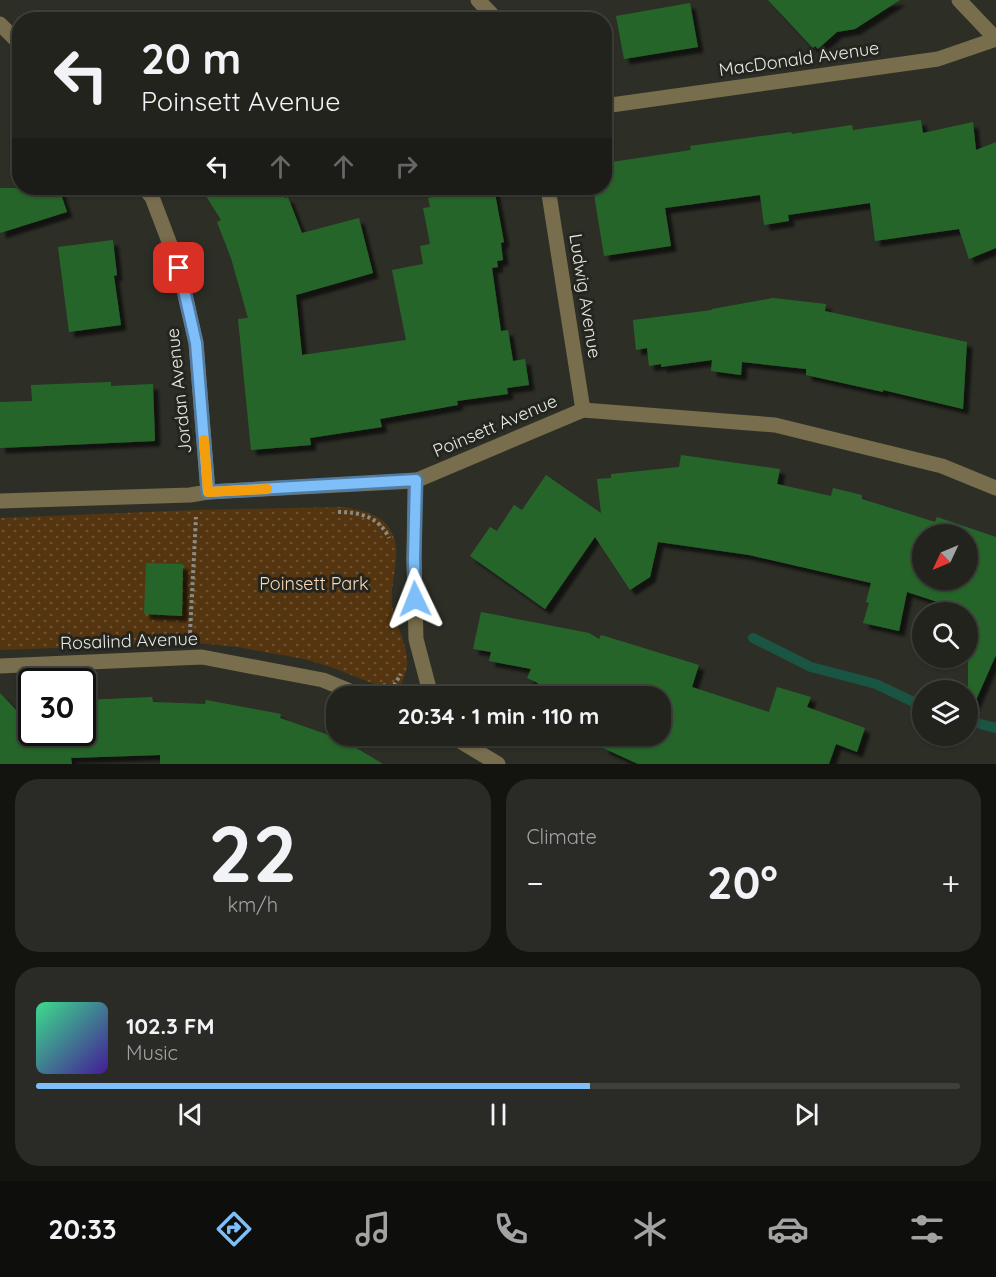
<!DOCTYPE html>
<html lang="en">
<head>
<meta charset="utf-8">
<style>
	body { margin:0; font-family:Quicksand,sans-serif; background:#2a2b26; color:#f1f3f6; height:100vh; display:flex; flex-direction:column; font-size:22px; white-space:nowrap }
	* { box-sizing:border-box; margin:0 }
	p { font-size:20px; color:#a2a4a4 }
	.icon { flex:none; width:33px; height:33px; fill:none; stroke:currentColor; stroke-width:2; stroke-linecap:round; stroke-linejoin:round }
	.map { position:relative; height:764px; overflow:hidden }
	.side { display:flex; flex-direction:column; gap:15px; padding:15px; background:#131310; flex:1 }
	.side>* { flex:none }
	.top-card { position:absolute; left:12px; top:12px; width:600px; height:183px; border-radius:24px; box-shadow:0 2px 4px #0004,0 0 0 2px #3f403b; background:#22231d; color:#f1f3f6; overflow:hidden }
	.needle { width:39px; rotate:226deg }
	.tools { position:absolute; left:912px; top:524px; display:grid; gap:12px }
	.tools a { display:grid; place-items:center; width:66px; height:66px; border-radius:50%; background:#22231d; box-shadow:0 2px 4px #0004,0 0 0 2px #3f403b; font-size:30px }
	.speed { position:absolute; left:18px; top:668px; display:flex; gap:12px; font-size:30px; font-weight:700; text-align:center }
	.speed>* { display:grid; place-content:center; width:78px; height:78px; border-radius:50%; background:#22231d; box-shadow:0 2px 4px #0004,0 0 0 2px #3f403b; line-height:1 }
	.speed .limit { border:3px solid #111; border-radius:9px; background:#fff; color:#111 }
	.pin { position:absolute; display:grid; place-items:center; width:51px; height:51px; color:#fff; margin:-26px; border-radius:12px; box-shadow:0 3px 9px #0006 }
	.me { position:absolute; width:66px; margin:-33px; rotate:358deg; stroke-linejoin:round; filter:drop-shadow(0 0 4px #0008) }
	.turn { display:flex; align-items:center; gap:21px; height:126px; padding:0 30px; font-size:27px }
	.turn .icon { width:78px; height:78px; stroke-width:2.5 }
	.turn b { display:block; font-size:42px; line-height:51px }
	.lanes { display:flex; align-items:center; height:57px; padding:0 30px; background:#0003; justify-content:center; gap:30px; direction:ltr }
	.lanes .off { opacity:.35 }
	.big { font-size:45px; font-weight:700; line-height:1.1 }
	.side .widget { flex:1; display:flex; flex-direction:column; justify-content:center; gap:9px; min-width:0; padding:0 21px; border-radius:24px; background:#2a2b26 }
	.side .dial { align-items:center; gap:0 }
	.dial b { font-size:78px; line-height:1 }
	.song { display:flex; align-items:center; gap:18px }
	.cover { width:72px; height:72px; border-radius:9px; background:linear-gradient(135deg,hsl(150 70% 55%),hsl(260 70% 35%)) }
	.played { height:6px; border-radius:3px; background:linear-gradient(90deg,#7ebef9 60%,#3f403b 60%) }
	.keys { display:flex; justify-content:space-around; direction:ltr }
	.heat { display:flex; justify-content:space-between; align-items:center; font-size:33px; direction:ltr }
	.side .tiles { flex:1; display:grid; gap:15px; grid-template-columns:1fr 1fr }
	.widget:last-child { grid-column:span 2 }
	.trip { position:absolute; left:326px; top:686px; width:345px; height:60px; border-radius:24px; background:#22231d; box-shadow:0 2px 4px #0004,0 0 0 2px #3f403b; font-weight:700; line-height:60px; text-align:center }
	.dock { display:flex; height:96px; justify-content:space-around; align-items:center; background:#0e0e0c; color:#a2a4a4 }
	.dock .icon { width:42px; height:42px }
	.dock .on { color:#7ebef9 }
	.dock b { font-size:27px; color:#f1f3f6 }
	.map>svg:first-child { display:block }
</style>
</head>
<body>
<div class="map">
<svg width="996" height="764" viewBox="0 0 996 764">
	<defs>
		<pattern id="park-dots" width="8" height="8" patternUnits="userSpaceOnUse" patternTransform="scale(1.5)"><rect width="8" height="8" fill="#543510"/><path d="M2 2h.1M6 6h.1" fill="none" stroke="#6d5233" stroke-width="1.8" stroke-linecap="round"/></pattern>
		<filter id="shadow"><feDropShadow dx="5.5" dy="5.5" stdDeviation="1.5" flood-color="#0009"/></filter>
	</defs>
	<rect width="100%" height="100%" fill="#2d2f27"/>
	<path fill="url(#park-dots)" d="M344,507c15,3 37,7 45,21 16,24 0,52 3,77 3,19 14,36 15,54 1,10 -3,19 -7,27l-13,3 -56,-22 -27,-8 -66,-12 -40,-4 -198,7v-132l196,-8z"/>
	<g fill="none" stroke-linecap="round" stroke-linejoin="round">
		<g stroke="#1a5443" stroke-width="10">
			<path d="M753,638l58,29 65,17 46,22"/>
			<path d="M968,721l28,7"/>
		</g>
	</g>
	<g fill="#28652b" fill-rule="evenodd" filter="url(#shadow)">
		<path d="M768,0h132l-45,29 -18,3 -19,17 -3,-3 -2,2z"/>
		<path d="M690,3l8,44 -74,12 -8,-43z"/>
		<path d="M921,120l2,13 50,-11 3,28 20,-8v106l-27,11 -10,-30 -84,12 -5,-38 -82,12 1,6 -25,4 -4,-30 -95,13 6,38 -67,10 -11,-68h11v-13l10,-1 -2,-12 79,-12 -1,-4 101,-14 1,2 60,-9 1,5z"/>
		<path d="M0,188h59l8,24 -67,21z"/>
		<path d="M201,188h79l5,10 3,-1 14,36 57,-15 14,55 -77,22 6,60 104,-15 -14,-70 31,-6 -3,-18 10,-2 -7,-36 7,-1 -2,-9 52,-10h14l10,54 -3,1 2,17 -6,1 1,6 -6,1 9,63 7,-1 5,31 12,-2 4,26 -22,3 1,6 -51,7 1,4 -78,14 2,8 -72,11 1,7 -60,5 -13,-131 10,-1 -17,-60 -14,-36 4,-2z"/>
		<path d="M113,240l4,35 -3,1 7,49 -52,7 -11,-85z"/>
		<path d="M773,298l53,6 -1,7 142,31 -4,67 -80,-19v2l-77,-17v-6l-64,-7 -1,13 -30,-4 1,-11 -51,7v-3l-12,2 -2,-18 -11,2 -3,-30 79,-10v-1z"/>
		<path d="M111,382v4l42,-2 2,57 -155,7v-46l32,-1 -1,-16z"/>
		<path d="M681,455l99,14 -3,15 54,12 2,-8 29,7v4l73,23 2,-5 59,20v118l-28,63v-106l-61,-20 -8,39 -36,-8 6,-20 -3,-1 5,-19 -122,-28 -91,-13 -8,35 -20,13 -35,-53 -50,72 -75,-53 20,-29 7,4 17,-26 8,5 24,-35 55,38 -4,-34 14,-1v-4l68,-7zM922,534h46v45h-46z"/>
		<path d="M146,563l37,1 -1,52 -38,-2z"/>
		<path d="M481,612l108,21 10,6 2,-4 10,3 88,27 -7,22 77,25 8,-25 34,10 -4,10 58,21 -8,24 -21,-8 -7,20h-191l-35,-16 6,-13h51v-39h-105l-18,-9 1,-4 -11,-5 4,-9 -42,-8 2,-9 -18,-3z"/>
		<path d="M0,693l19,20 13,1v18h54l-1,-32 67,-3 1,5 52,2 1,-4 75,14 -1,4 63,22 40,24h-223v-9l-89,3 1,6h-72z"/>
	</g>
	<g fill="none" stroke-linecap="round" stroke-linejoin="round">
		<g stroke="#898b84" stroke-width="4" stroke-dasharray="3 3" stroke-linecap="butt">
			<path d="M338,512c22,0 41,5 51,26"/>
			<path d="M190,633l6,-116"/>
			<path d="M383,685l10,2 8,-13"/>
		</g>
		<g stroke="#786d4c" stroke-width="15">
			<path d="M478,0l19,20"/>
			<path d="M959,0l37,39"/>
			<path d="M0,24l20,20"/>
			<path d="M604,106l334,-47 58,-20"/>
			<path d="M144,188l8,9 27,71 17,75 12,149"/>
			<path d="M548,188l35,222"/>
			<path d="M415,481l-1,78 2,80 15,57"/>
			<path d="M0,501l190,-6 18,-3 207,-11 168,-71 192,15 167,41 54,22"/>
			<path d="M0,666l202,-9 121,23 39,16"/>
			<path d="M450,735l48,29"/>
		</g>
	</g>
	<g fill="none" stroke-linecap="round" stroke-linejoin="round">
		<g stroke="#527ca2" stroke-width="15">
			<path id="route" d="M179,268l17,75 12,149 208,-12 -2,79 1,40"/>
		</g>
		<use href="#route" stroke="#7ebef9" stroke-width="10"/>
		<path stroke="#f59e0b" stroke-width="10" d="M204,440l4,52 59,-3"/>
	</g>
	<g text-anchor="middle" stroke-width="6" stroke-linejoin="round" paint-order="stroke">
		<g font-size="18" fill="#e8e9e4" stroke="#23251e">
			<text transform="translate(799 59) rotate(-8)" y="6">MacDonald Avenue</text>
			<text transform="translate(585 296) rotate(81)" y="6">Ludwig Avenue</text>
			<text transform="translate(179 391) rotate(-96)" y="6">Jordan Avenue</text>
			<text transform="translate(495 426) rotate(-23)" y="6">Poinsett Avenue</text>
			<text transform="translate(129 641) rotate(-2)" y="6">Rosalind Avenue</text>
		</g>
		<g font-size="18" fill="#fbdaba" stroke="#23251e">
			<text x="314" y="590">Poinsett Park</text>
		</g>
	</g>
</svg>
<div class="tools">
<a><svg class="needle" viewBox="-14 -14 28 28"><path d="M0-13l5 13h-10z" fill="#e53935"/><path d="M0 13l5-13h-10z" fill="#a2a4a4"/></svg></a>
<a><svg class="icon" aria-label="search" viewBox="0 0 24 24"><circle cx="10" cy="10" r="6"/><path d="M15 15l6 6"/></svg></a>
<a><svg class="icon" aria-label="layers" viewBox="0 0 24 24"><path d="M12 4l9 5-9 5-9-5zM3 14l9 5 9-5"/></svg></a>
</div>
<div class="speed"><div class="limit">30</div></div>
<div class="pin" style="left:179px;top:268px;background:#d93025"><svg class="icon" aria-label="arrive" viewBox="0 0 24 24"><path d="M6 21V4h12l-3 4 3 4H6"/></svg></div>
<svg class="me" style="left:415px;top:599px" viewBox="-20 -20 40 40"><path d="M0-17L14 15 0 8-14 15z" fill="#7ebef9" stroke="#fff" stroke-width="4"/></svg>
<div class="trip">20:34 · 1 min · 110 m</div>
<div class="top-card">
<div class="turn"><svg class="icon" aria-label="left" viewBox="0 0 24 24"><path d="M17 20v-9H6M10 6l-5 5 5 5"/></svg><div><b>20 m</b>Poinsett Avenue</div></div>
<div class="lanes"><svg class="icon" aria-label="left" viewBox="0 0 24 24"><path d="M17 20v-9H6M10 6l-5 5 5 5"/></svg><svg class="icon off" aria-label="ahead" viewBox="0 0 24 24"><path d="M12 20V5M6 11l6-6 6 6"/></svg><svg class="icon off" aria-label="ahead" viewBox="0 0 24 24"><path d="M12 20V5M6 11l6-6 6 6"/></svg><svg class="icon off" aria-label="right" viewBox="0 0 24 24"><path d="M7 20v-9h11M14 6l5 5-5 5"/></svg></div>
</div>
</div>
<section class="side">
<div class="tiles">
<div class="widget dial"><b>22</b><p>km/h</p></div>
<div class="widget"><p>Climate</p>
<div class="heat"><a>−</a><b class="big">20°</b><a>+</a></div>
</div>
<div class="widget">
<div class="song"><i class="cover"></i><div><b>102.3 FM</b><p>Music</p></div></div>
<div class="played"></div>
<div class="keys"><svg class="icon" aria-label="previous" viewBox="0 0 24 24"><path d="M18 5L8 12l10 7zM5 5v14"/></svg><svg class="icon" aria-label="pause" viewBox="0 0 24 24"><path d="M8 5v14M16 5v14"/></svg><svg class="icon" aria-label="next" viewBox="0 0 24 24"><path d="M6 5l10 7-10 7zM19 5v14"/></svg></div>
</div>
</div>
</section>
<nav class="dock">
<b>20:33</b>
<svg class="icon on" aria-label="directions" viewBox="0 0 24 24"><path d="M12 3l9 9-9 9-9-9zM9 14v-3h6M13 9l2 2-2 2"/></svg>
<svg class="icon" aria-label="music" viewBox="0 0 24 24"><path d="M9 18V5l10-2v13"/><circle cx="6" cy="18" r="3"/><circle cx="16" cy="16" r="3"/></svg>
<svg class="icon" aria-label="phone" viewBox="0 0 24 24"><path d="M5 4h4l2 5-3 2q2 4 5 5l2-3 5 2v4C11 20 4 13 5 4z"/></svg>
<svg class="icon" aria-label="climate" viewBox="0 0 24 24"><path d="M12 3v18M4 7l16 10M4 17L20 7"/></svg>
<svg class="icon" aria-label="car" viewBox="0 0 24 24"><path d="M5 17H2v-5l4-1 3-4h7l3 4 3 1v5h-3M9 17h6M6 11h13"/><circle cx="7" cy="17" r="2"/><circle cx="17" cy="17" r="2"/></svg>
<svg class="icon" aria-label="filters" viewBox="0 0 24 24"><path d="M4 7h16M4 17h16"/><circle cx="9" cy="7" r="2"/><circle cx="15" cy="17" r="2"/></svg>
</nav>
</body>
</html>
